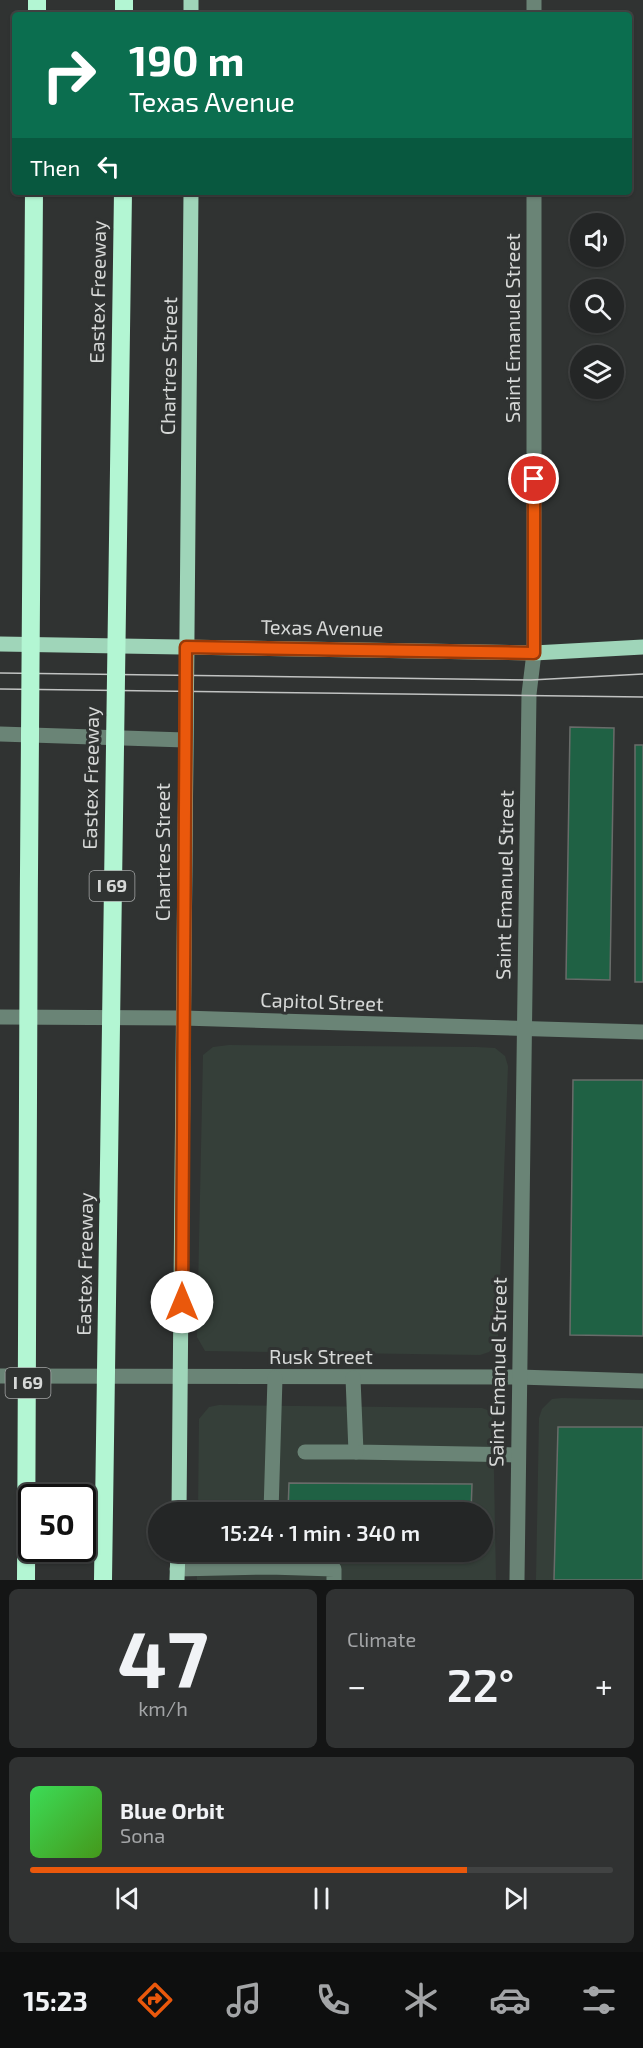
<!DOCTYPE html>
<html lang="en">
<head>
<meta charset="utf-8">
<style>
	body { margin:0; font-family:"Exo 2",sans-serif; background:#303232; color:#f1f3f6; height:100vh; display:flex; flex-direction:column; font-size:22px; white-space:nowrap }
	* { box-sizing:border-box; margin:0 }
	p { font-size:20px; color:#a3a5a7 }
	.icon { flex:none; width:33px; height:33px; fill:none; stroke:currentColor; stroke-width:2; stroke-linecap:round; stroke-linejoin:round }
	.map { position:relative; height:1580px; overflow:hidden }
	.side { display:flex; flex-direction:column; gap:9px; padding:9px; background:#141515; flex:1 }
	.side>* { flex:none }
	.top-card { position:absolute; left:12px; top:12px; width:620px; height:183px; border-radius:6px; box-shadow:0 2px 4px #0004,0 0 0 2px #414343; background:#0b6e4f; color:#fff; overflow:hidden }
	.fabs { position:absolute; left:570px; top:213px; display:grid; gap:12px }
	.fabs a { display:grid; place-items:center; width:54px; height:54px; border-radius:50%; background:#242626; box-shadow:0 2px 4px #0004,0 0 0 2px #414343; font-size:30px }
	.speed { position:absolute; left:18px; top:1484px; display:flex; gap:12px; font-size:30px; font-weight:700; text-align:center }
	.speed>* { display:grid; place-content:center; width:78px; height:78px; border-radius:50%; background:#242626; box-shadow:0 2px 4px #0004,0 0 0 2px #414343; line-height:1 }
	.speed .limit { border:3px solid #111; border-radius:9px; background:#fff; color:#111 }
	.pin { position:absolute; display:grid; place-items:center; width:51px; height:51px; color:#fff; margin:-26px; border:3px solid #fff; border-radius:50%; box-shadow:0 2px 6px #0007 }
	.me { position:absolute; width:66px; margin:-33px; rotate:0deg; stroke-linejoin:round; filter:drop-shadow(0 0 4px #0008) }
	.turn { display:flex; align-items:center; gap:21px; height:126px; padding:0 18px; font-size:27px }
	.turn .icon { width:78px; height:78px; stroke-width:2.5 }
	.turn b { display:block; font-size:42px; line-height:51px }
	.then { display:flex; align-items:center; height:57px; padding:0 18px; background:#0003; gap:12px; font-size:22px }
	.big { font-size:45px; font-weight:600; line-height:1.1 }
	.side .widget { flex:1; display:flex; flex-direction:column; justify-content:center; gap:9px; min-width:0; padding:0 21px; border-radius:9px; background:#303232 }
	.side .dial { align-items:center; gap:0 }
	.dial b { font-size:78px; line-height:1 }
	.song { display:flex; align-items:center; gap:18px }
	.cover { width:72px; height:72px; border-radius:9px; background:linear-gradient(135deg,hsl(130 70% 55%),hsl(100 70% 35%)) }
	.played { height:6px; border-radius:3px; background:linear-gradient(90deg,#ea580c 75%,#414343 75%) }
	.keys { display:flex; justify-content:space-around; direction:ltr }
	.heat { display:flex; justify-content:space-between; align-items:center; font-size:33px; direction:ltr }
	.side .tiles { flex:1; display:grid; gap:9px; grid-template-columns:1fr 1fr }
	.widget:last-child { grid-column:span 2 }
	.trip { position:absolute; left:148px; top:1502px; width:345px; height:60px; border-radius:30px; background:#242626; box-shadow:0 2px 4px #0004,0 0 0 2px #414343; font-weight:600; line-height:60px; text-align:center }
	.dock { display:flex; height:96px; justify-content:space-around; align-items:center; background:#0e0f0f; color:#a3a5a7 }
	.dock .icon { width:42px; height:42px }
	.dock .selected { color:#ea580c }
	.dock b { font-size:27px; color:#f1f3f6 }
	.map>svg:first-child { display:block }
</style>
</head>
<body>
<div class="map">
<svg width="643" height="1580" viewBox="0 0 643 1580">
	<rect width="100%" height="100%" fill="#303332"/>
	<g fill="#353f39">
		<path d="M229,1045l248,2 18,1 10,8 3,10 -10,270 -2,9 -7,7 -9,3 -275,-4 -8,-14 6,-282 10,-8z"/>
		<path d="M562,1398l81,2v180h-107l3,-162 3,-9 10,-10z"/>
		<path d="M219,1405l263,3 8,3 3,10 3,159h-299v-29h286v-39h-285l1,-93 10,-12z"/>
	</g>
	<g fill="#1f6144" stroke="#696c6a" stroke-width="1.5">
		<path d="M570,727l44,1 -4,252 -44,-1z"/>
		<rect x="635" y="745" width="8" height="237"/>
		<path d="M573,1080h70v256l-73,-1z"/>
		<path d="M558,1427h85v153h-89z"/>
		<path d="M289,1483l183,1 -1,28h-183z"/>
		<path d="M288,1551h183v2z"/>
	</g>
	<g fill="none" stroke-linecap="round" stroke-linejoin="round">
		<g stroke="#6a8476" stroke-width="15">
			<path d="M534,15v-15"/>
			<path d="M0,734l185,6"/>
			<path d="M0,1017l183,1 460,14"/>
			<path d="M0,1376l519,1 124,4"/>
			<path d="M353,1378l3,74 162,3"/>
			<path d="M305,1452h51"/>
			<path d="M271,1512l4,-134"/>
			<path d="M177,1569l92,-2 65,2v11"/>
			<path d="M517,1580l12,-886 5,-41v-461"/>
		</g>
		<g stroke="#9fd5b9" stroke-width="15">
			<path d="M191,15v-15"/>
			<path d="M0,644l534,9 109,-6"/>
			<path d="M179,1512l12,-1320"/>
			<path d="M177,1580l1,-29"/>
		</g>
		<g stroke="#b3f6d3" stroke-width="18">
			<path d="M124,0v15"/>
			<path d="M37,15v-15"/>
		</g>
		<g stroke="#c1c3c2" stroke-width="1.5">
			<path d="M0,673l531,7 112,-6"/>
			<path d="M0,689l643,8"/>
		</g>
		<g stroke="#b3f6d3" stroke-width="18">
			<path d="M26,1580c4,-463 1,-925 8,-1388"/>
			<path d="M103,1580l20,-1388"/>
		</g>
	</g>
	<g fill="none" stroke-linecap="round" stroke-linejoin="round">
		<g stroke="#983908" stroke-width="15">
			<path id="route" d="M182,1302l4,-655 348,6v-174"/>
		</g>
		<use href="#route" stroke="#ea580c" stroke-width="10"/>
	</g>
	<g text-anchor="middle" stroke-width="6" stroke-linejoin="round" paint-order="stroke">
		<g fill="#303332" stroke="#a4a6a6" stroke-width="1.5">
			<rect x="89.5" y="871" width="45" height="30" rx="4.5"/>
			<rect x="5.5" y="1368" width="45" height="30" rx="4.5"/>
		</g>
		<g font-size="18" font-weight="bold" fill="#d6d8d7">
			<text x="112" y="892">I 69</text>
			<text x="28" y="1389">I 69</text>
		</g>
		<g font-size="20" fill="#d6d8d7" stroke="#303332">
			<text transform="translate(98 292) rotate(-89)" y="7">Eastex Freeway</text>
			<text transform="translate(513 328) rotate(-90)" y="7">Saint Emanuel Street</text>
			<text transform="translate(169 366) rotate(-89)" y="7">Chartres Street</text>
			<text transform="translate(322 628) rotate(1)" y="7">Texas Avenue</text>
			<text transform="translate(91 778) rotate(-89)" y="7">Eastex Freeway</text>
			<text transform="translate(163 852) rotate(-90)" y="7">Chartres Street</text>
			<text transform="translate(505 885) rotate(-89)" y="7">Saint Emanuel Street</text>
			<text transform="translate(322 1002) rotate(2)" y="7">Capitol Street</text>
			<text transform="translate(85 1264) rotate(-89)" y="7">Eastex Freeway</text>
			<text x="321" y="1364">Rusk Street</text>
			<text transform="translate(498 1372) rotate(-89)" y="7">Saint Emanuel Street</text>
		</g>
	</g>
</svg>
<div class="fabs">
<a><svg class="icon" aria-label="sound" viewBox="0 0 24 24"><path d="M4 9h4l5-4v14l-5-4H4zM17 9q2 3 0 6"/></svg></a>
<a><svg class="icon" aria-label="search" viewBox="0 0 24 24"><circle cx="10" cy="10" r="6"/><path d="M15 15l6 6"/></svg></a>
<a><svg class="icon" aria-label="layers" viewBox="0 0 24 24"><path d="M12 4l9 5-9 5-9-5zM3 14l9 5 9-5"/></svg></a>
</div>
<div class="speed"><div class="limit">50</div></div>
<div class="pin" style="left:534px;top:479px;background:#d93025"><svg class="icon" aria-label="arrive" viewBox="0 0 24 24"><path d="M6 21V4h12l-3 4 3 4H6"/></svg></div>
<svg class="me" style="left:182px;top:1302px" viewBox="-20 -20 40 40"><circle r="19" fill="#fff"/><path d="M0-13L10 11 0 6-10 11z" fill="#ea580c"/></svg>
<div class="trip">15:24 · 1 min · 340 m</div>
<div class="top-card">
<div class="turn"><svg class="icon" aria-label="right" viewBox="0 0 24 24"><path d="M7 20v-9h11M14 6l5 5-5 5"/></svg><div><b>190 m</b>Texas Avenue</div></div>
<div class="then">Then<svg class="icon" aria-label="left" viewBox="0 0 24 24"><path d="M17 20v-9H6M10 6l-5 5 5 5"/></svg></div>
</div>
</div>
<section class="side">
<div class="tiles">
<div class="widget dial"><b>47</b><p>km/h</p></div>
<div class="widget"><p>Climate</p>
<div class="heat"><a>−</a><b class="big">22°</b><a>+</a></div>
</div>
<div class="widget">
<div class="song"><i class="cover"></i><div><b>Blue Orbit</b><p>Sona</p></div></div>
<div class="played"></div>
<div class="keys"><svg class="icon" aria-label="previous" viewBox="0 0 24 24"><path d="M18 5L8 12l10 7zM5 5v14"/></svg><svg class="icon" aria-label="pause" viewBox="0 0 24 24"><path d="M8 5v14M16 5v14"/></svg><svg class="icon" aria-label="next" viewBox="0 0 24 24"><path d="M6 5l10 7-10 7zM19 5v14"/></svg></div>
</div>
</div>
</section>
<nav class="dock">
<b>15:23</b>
<svg class="icon selected" aria-label="directions" viewBox="0 0 24 24"><path d="M12 3l9 9-9 9-9-9zM9 14v-3h6M13 9l2 2-2 2"/></svg>
<svg class="icon" aria-label="music" viewBox="0 0 24 24"><path d="M9 18V5l10-2v13"/><circle cx="6" cy="18" r="3"/><circle cx="16" cy="16" r="3"/></svg>
<svg class="icon" aria-label="phone" viewBox="0 0 24 24"><path d="M5 4h4l2 5-3 2q2 4 5 5l2-3 5 2v4C11 20 4 13 5 4z"/></svg>
<svg class="icon" aria-label="climate" viewBox="0 0 24 24"><path d="M12 3v18M4 7l16 10M4 17L20 7"/></svg>
<svg class="icon" aria-label="car" viewBox="0 0 24 24"><path d="M5 17H2v-5l4-1 3-4h7l3 4 3 1v5h-3M9 17h6M6 11h13"/><circle cx="7" cy="17" r="2"/><circle cx="17" cy="17" r="2"/></svg>
<svg class="icon" aria-label="filters" viewBox="0 0 24 24"><path d="M4 7h16M4 17h16"/><circle cx="9" cy="7" r="2"/><circle cx="15" cy="17" r="2"/></svg>
</nav>
</body>
</html>
